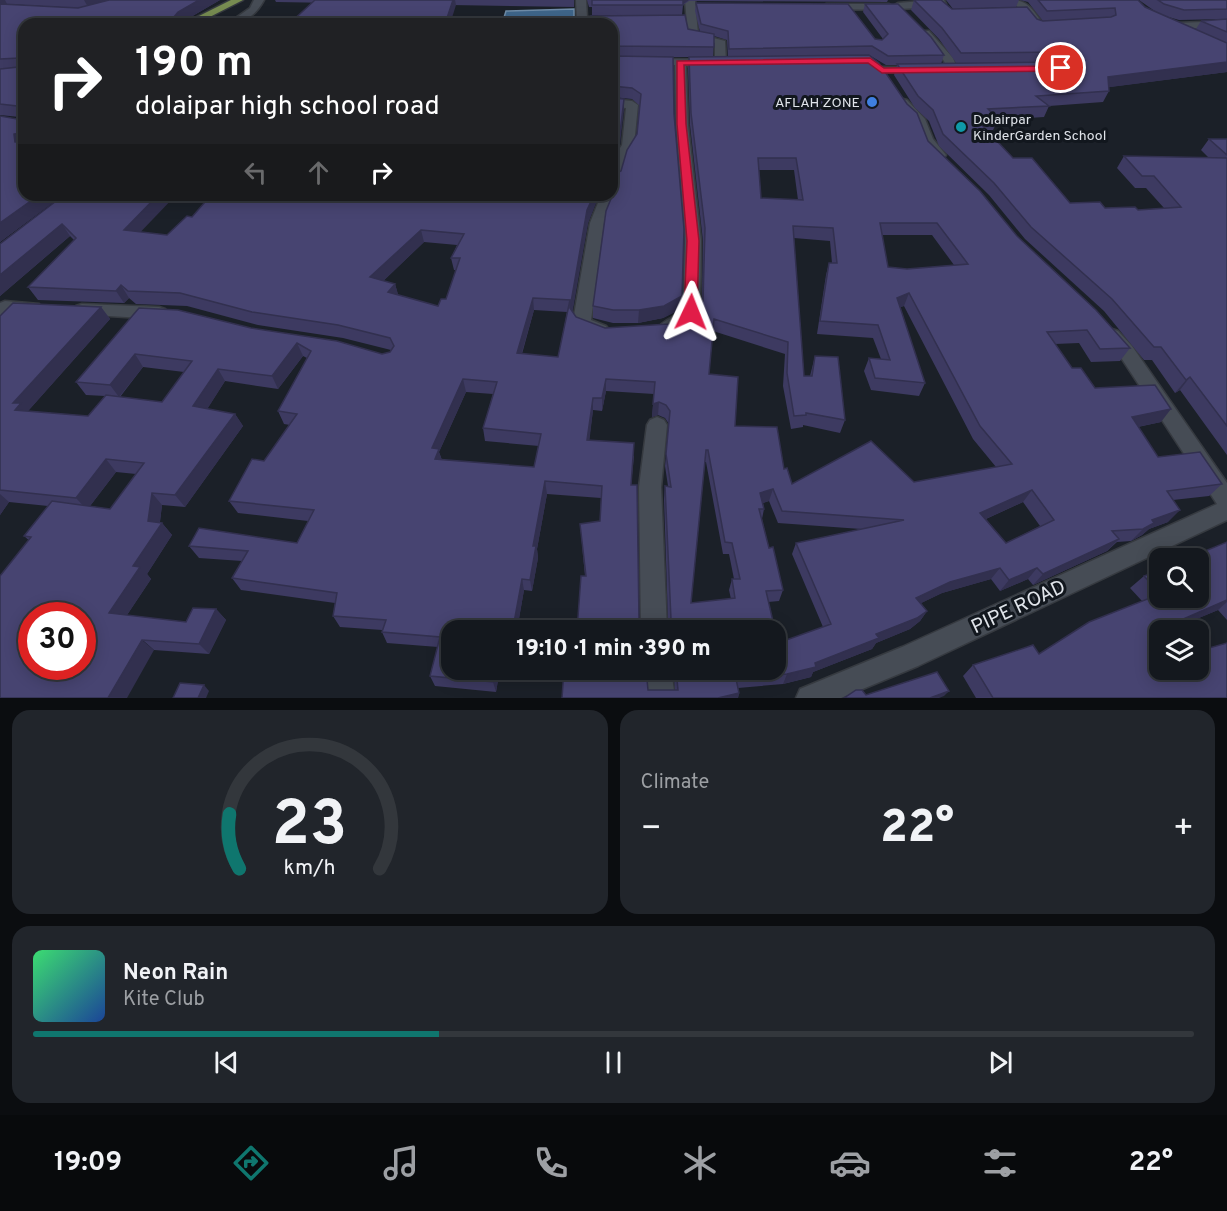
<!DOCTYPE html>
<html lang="en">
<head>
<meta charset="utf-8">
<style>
	body { margin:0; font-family:Overpass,sans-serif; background:#21252b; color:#f1f3f6; height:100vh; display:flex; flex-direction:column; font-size:22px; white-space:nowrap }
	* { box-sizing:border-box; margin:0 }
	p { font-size:20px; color:#9da0a4 }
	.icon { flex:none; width:33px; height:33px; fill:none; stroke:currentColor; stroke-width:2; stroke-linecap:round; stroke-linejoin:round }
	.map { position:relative; height:698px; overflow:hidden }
	.drawer { display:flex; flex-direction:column; gap:12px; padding:12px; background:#0b0d10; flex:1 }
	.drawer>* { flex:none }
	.guide { position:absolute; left:18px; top:18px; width:600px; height:183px; border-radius:18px; box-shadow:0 3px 15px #0003,0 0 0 2px #33373c; background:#202124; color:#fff; overflow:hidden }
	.tools { position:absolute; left:1149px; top:548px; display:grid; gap:12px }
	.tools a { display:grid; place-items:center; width:60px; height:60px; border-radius:12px; background:#14181e; box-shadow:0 3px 15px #0003,0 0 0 2px #33373c; font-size:30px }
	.speed { position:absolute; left:18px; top:602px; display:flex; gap:12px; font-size:30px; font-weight:700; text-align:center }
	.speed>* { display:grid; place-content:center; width:78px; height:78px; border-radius:50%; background:#14181e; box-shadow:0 3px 15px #0003,0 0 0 2px #33373c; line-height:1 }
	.speed .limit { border:9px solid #d22; background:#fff; color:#111 }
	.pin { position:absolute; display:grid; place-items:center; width:51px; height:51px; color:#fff; margin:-26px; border:3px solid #fff; border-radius:50%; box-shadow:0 2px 6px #0007 }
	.me { position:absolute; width:66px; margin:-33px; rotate:2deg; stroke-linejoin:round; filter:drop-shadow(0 0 4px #0008) }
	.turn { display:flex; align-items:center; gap:21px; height:126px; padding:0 18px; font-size:27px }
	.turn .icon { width:78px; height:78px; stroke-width:2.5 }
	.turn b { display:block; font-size:42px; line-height:51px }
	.lanes { display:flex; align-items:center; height:57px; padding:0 18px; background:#0003; justify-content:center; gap:30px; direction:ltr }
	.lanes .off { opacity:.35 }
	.big { font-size:45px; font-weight:800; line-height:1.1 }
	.drawer .widget { flex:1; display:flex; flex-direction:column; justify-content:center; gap:9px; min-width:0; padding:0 21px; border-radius:18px; background:#21252b }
	.drawer .dial { align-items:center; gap:0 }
	.dial svg { height:156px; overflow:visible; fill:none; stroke:#33373c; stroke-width:7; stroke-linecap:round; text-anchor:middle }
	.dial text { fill:#f1f3f6; stroke:none }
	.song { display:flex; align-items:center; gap:18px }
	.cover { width:72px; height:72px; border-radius:9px; background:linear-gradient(135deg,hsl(140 70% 55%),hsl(220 70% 35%)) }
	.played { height:6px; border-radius:3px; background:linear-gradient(90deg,#0f766e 35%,#33373c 35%) }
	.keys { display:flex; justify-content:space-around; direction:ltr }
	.heat { display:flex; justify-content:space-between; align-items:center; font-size:33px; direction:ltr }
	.drawer .tiles { flex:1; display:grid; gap:12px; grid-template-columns:1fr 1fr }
	.widget:last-child { grid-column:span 2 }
	.trip { position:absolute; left:441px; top:620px; width:345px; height:60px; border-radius:18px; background:#14181e; box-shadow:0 3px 15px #0003,0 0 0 2px #33373c; font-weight:800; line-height:60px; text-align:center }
	.dock { display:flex; height:96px; justify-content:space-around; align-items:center; background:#080a0c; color:#9da0a4 }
	.dock .icon { width:42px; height:42px }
	.dock .selected { color:#0f766e }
	.dock b { font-size:27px; color:#f1f3f6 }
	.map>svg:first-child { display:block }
</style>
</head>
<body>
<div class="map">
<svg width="1227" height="698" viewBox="0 0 1227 698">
	<rect width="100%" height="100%" fill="#1b2028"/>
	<path fill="#3f668b" stroke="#6f8ca8" stroke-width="1.5" d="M574,9v15h-72l4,-13z"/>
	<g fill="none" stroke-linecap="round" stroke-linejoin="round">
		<g stroke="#363a40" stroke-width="3">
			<g id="street">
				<path d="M254,0h10c-8,15 -20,24 -37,24l23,-16z"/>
				<path d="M576,0h10l1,17h27l5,3 -5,3 -37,1z"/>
				<path d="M685,0h10l3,34 27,7 1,22 -5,3h-35l2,59 13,116 -1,71c-8,12 -24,25 -39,20l-3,-4c5,-8 17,-11 25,-18l2,-69 -9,-116 -1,-60 -63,-1v-6l103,2v-17l-27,-7z"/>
				<path d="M934,0h10l2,4 -5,3 -43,2 -5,-3 5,-3z"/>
				<path d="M1011,0c19,0 23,13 34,26l-1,2h-8c-9,-10 -16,-19 -25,-28z"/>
				<path d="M826,4h63l5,3 -5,3 -66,-1 -2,-2z"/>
				<path d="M1227,21v6l-50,2 -5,-3 5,-3z"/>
				<path d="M921,31h8l24,27 5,12 -2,2h-8l-4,-11 -23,-26z"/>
				<path d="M882,67h37l6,3 -6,3 -41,-1v-4z"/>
				<path d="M612,99l20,2 6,4 -4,40 -9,16 -6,21 -7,4v-26l10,-15 4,-37 -14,-1z"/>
				<path d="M903,99l4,1 18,19 8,20 13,16 -2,3h-10l-13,-18 -6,-17 -18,-20z"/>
				<path d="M612,192l3,3 -11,28 -13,97 15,6 3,4 -3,4 -6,2 -23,-8 -4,-7 17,-98 11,-28h11z"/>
				<path d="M5,301l34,3 2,4 -2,4 -30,1 -9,4v-14z"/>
				<path d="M82,304l77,3 6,2 3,4 -3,4 -6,2 -83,-5 -3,-4 3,-4z"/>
				<path d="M1112,329l6,2 14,15 95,137v37l-309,146 -77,32h-45l4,-9 102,-42 315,-143 -97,-148 -17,-21 3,-4z"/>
				<path d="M657,417l7,3 3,5 -6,62 6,143h-26l-2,-143 8,-62 3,-5z"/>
				<path d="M645,669h26l4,29h-26z"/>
			</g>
		</g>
		<g stroke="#363a40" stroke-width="3">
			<path id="primary" d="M231,0h12l-47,24h-13z"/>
		</g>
		<use href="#street" fill="#464c55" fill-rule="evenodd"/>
		<use href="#primary" fill="#778c51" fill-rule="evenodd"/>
	</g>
	<g fill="#3d3a61" fill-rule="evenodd">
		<path d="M0,0h107l-4,2 117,-2 -36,21 -160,3v171h39l-63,47v-126l17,3 2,-2 -19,-2zM7,4l73,4 -74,-3z"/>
		<path d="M275,0h299v7l-298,-5z"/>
		<path d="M587,0h301l-1,2 -198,-1 -6,4 -1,10h-90v-8h-3z"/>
		<path d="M914,0l38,9 91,12 -15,-19 -8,-2h118l7,7 11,5 -17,-12h88v19l-48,1 -14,-4 31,13 5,-8 26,-2v53l-118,15v4l-6,11 -54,4 -5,11 -46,3 -5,10 -6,1 26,27 57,45 35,5 33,2 26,-2 -18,-20h-11l-18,-20 7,-12 85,2 -8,-8 8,-11h18v316l-47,-65 -5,3 -23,-33h-8l-40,-49 -79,-72 -36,-44 -50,-49 -10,-25 -14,-13 -21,-33 3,-10h-11l-17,-10 59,86 89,95 113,112 -10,13 -29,1 -12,-19 -24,1 17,24 23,20 66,34 -23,5 20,30 64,27 -13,12 -36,4 -5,22 -19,7 -7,6 -11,6 -14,1 -10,9 -74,34 -5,-6 -28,12 -9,-12 -49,14 -21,10 6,8 -7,10 -10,8 -34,14 -4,6 -59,23 -2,5 -28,7 -45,4 1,5 -1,5h-176l86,-8h27l-2,-21h103l2,-26 45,-16 -31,-73 4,-11 65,-14 -83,-6 -9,-22 -6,2 1,6 -2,10 7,29 14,42 -4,11 -11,1 7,28h-198l8,-54 -5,-52 20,-3 1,-23 -54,-4 -10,55 1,9 -6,33 -8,-1 -7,40h-65l48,39 -4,23 -61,-6 -5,-10 8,-29 -51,-4 -5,-11v-2l-42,-3 -7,-11 2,-13 -94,-13 -9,-12 10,-17 -43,-3 -10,-12 108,-3 11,-22 -70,-8 -9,-12 35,-40 26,-36 -6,-1 -6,-13 29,-53 -4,-2 -25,33 -53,-8 -18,28 28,5 8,12 -58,81 -23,-2 -2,17 2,1 10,12 -25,39 4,5 -24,36 59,7 30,-13 10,11 -17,34 -55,-4 -130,-114 24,-30 -39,-4 -9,13v-199l101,-9 9,12 -82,92 60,5 17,-20 -19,-1 -10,-13 63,-74 112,20 131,26 8,-2 1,-2 -48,-12 -85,-13 -71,-19 -51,-2 -7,-6 -5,5 -86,-3 -10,-13 46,-47 -4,-4 -70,60v-52l64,-49 77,37 26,3 25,-18 19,-22h302v3l1,-3h85l-11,28 -16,89 4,5 29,11 64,-4 20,-9 13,-13 1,-61 -13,-116 -2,-57 1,-11h3h-19l1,57 8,182 -1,13 -18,9 -25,5h-25l-20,-5v-12l21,-114 -2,-2v-15l9,-4 16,-37 2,-29 -7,-6 -20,-2v-73l76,5 12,3 -5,-21 1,-8 186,37 1,-1 -20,-27 2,-8 79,51 -3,9h16l-18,-25 -28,-29zM714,36l13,4 1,17h-15zM759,170h35l4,30 -37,-2zM882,235h50l22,30 -47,4 -19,-2zM794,238l36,3 2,22h-3l-3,12 -9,59 56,4 8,21 -12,-1 -5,13 7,19 48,6 6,-13 -25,-76 4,-1 69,133 23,28 -82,15 -122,2 -8,-15 -49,-43 -26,-52 4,-43 72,23 -2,32 8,43 12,-2v-2l37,8 5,-13 -30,-64 -5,20h-6zM424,242l33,3 -6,13 3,12h2l-10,29 -8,7 -40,-11 -3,-11 -12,-3zM534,310l33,2 -9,45 -36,-3zM143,367l41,5 -22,30 -42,-5zM606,391l48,3 -2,23 6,-2 7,3 4,6 -4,42 3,20h-3l-1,13 4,122h-26l-3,-2 -8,-134 3,-29 -45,-16 4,-30 9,1zM466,392l27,2 -10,34 2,13 54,5 -5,21 -92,-7 -3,-8zM705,462h1l17,92h6l5,25h-2l-3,11 2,9 -40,4zM116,472l20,2 -26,35 -20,-3zM1023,502l17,24 -34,17 -20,-24z"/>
		<path d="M946,0h73l-3,7 -63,2z"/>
		<path d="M1227,542v78l-9,-10 -48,20h-10l67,68h-251l-13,-22 10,-11 66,-11 103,-53 -12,-13 14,-12z"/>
	</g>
	<g fill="#32304f">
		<path d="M0,0h5l2,4 -7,4z"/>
		<path d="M84,0h23l-18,9z"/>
		<path d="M199,0h21l-38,22 -9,-4 5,-6z"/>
		<path d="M453,0h2l1,5 -6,19h-5z"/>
		<path d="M682,0h7l-7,5z"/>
		<path d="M1227,62v10l-124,16 5,-11z"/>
		<path d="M624,99v11l-4,34 -8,12v-11z"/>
		<path d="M24,132v13l-9,-3 -1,-8z"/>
		<path d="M39,195h24l-63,47v-19z"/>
		<path d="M158,195h18l-45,47 -7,-12z"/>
		<path d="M594,195h5l-11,28 -17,98 -1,-13 17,-98z"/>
		<path d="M62,224l8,12 -70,60v-21z"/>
		<path d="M421,230l3,12 -50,48 -4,-13z"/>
		<path d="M395,284l4,13 -11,-5z"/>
		<path d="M121,285l8,13 -5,5 -8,-12z"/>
		<path d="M909,293l-5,13 -12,4 5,-12z"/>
		<path d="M682,296l-1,13 -18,9 -25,5 1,-13z"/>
		<path d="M533,298l1,12 -16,56 -1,-13z"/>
		<path d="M101,307l9,12 -82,92 -13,-1 -2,-7z"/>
		<path d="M297,343l6,13 -25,33 -6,-13z"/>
		<path d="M135,354l8,13 -24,30 -9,-12z"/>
		<path d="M218,369l7,12 -24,38 -8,-13z"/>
		<path d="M1190,377l-10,13 -5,3 11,-13z"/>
		<path d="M463,379l3,13 -27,60 3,9 -3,11 -7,-24z"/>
		<path d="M606,379v12l-4,20v-13z"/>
		<path d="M593,398v12l-5,43 -1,-13z"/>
		<path d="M659,402l-1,13 -6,2 1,-13z"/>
		<path d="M1171,409l-10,13 -39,8 10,-13z"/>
		<path d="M235,414l8,12 -58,81 -10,-12z"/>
		<path d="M106,459l10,13 -29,38 -11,-12z"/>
		<path d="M545,481l2,13 -10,55 1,9 -6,33 -2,-11 3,-34z"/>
		<path d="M773,489l-4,12 -12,4 3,-12z"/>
		<path d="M1032,490l-9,12 -51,23 8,-12z"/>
		<path d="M152,493l10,12 -3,23 3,-5 10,12 -25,39 4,5 -30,45 -12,-11 39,-92z"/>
		<path d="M0,494l9,8 -9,13z"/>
		<path d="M1180,510l-12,12 -19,7 -7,6 -11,6 21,-21z"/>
		<path d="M1119,539l-12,12 -74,34 10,-11z"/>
		<path d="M1000,568l-9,11 -49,14 -33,16 7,-11 34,-16z"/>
		<path d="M1037,568l-9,11 -28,12 9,-11z"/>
		<path d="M522,579l2,11 -7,40h-4v-2z"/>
		<path d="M1227,600v2l-9,8 -48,20 -3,-4z"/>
		<path d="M216,609l10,11 -17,34 -10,-10z"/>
		<path d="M927,611l-7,10 -10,8 -34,14 -4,6 -59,23 -2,5 -28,7 4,-10 28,-11z"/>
		<path d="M142,640l12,10 -27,48h-19z"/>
		<path d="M495,669h5l-4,23 -3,-10z"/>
		<path d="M204,685l5,6 -3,7h-8z"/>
		<path d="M949,691l-5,5 -5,2h-9z"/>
		<path d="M739,693l-1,5h-20z"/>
	</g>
	<g fill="#474471" stroke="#32304f" stroke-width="1.5" fill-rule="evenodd">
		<path d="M109,0h90l-21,12 -5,6 26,6h-175v108l-10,2 1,8h9v53h15l-39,28v-107l17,3 2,-2v-8l-2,-3 -17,-2v-35l18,-2 1,-9 -19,1v-56l1,1 77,4z"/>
		<path d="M315,0h138l-8,24h-156z"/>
		<rect x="592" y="0" width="91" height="5"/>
		<path d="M914,0h27l11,9 75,-2 10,12 6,2 68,-4 5,-2 -1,-7 -68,3 -9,-11h100l7,7 82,36v19l-119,15 1,14 -73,5 13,10 -61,3 10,10 -21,1 36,38h19l38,45 30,-1 5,6 30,-1 3,3 43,-3 -27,-31h-12l-18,-20 103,2v268l-37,-49 -4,3 -25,-33h-7l-42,-48 -81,-72 -37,-44 -51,-49 -10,-24 -15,-14 -21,-32 169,-2 7,-4 -7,-6 -105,1 -19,-25z"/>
		<path d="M1158,0h69v9l-43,1 -20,-6z"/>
		<path d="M696,3l152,1 27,35 7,1 6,-6 -23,-30h33l33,33 13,18 -56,1 -16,-10 -143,3 -1,-18 -27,-7z"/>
		<path d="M685,15l3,14 26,5v13l-102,-1v-22h-23l2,-8z"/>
		<path d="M1227,19v13l-26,-11z"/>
		<path d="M869,55l10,8 28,41 10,9 11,28 52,50 37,45 79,74 34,38 -30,1 -13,-19 -40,2 25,36h9l14,20 60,-3 16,24 -39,8 26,40 42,-5 22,32 -55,7 13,19 -28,10 2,3 -11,6 -31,2 7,8 -76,35 -6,-6 -28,12 -9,-12 -50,14 -34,16 11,13 -10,7 -41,16 3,4 -64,25 1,4 -29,7 -51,5 3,14 -21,5h-156l2,-29h82l2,21h30l-2,-21h100v-38l2,12 53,-19 -35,-81 108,-23 -122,-9 -9,-22 -13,4 4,16h-5l10,39 4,-1 10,43 -17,1 9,39h-198l4,-54h5l-6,-52 20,-3 2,-35 -57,-5 -12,65h3l-6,34 -8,-1 -9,49 -10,-1v3h-51v39h43l-2,13 -63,-6 10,-39 -58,-5 4,-12 -53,-4 4,-23 -105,-15 16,-27 -59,-5 10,-18 98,15 17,-33 -85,-9 23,-42 12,2 33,-47 -19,-3 33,-60 -14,-8 -25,33 -54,-7 -25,37 42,8 -60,81 -23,-2 -4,28 14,2 -29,43 7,1 -31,46 77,9 7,-14 23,1 -17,35 -57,-4 -34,58h-108v-122l31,-39 -7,-1 28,-35 58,8 34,-46 -38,-4 -30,39 -76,-8v-174l13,-13 88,4 -88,96h8l-6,7 73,6 18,-21 56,7 30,-41 -57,-7 -25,31 -34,-3 63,-74 39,2 73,18 86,13 45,13 8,-2 4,-6 -4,-8 -52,-13 -86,-13 -72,-19 -52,-2 -7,-6 -5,6 -88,-4 48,-49 -14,-14 -62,51v-31l64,-49h94l-34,35 43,5 20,-19 5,1 19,-22h55l14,2 -4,-2h237v3l1,-3h80l-7,15 -17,98 6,9 29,11 64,-4 20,-9 14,-14 2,-73 -14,-115 -2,-56zM758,158h38l7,42 -42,-2zM880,223h57l31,41 -61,5 -19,-2zM793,226l40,2 4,35h-8l-9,58 58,4 12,35 -21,-2 6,20 50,5 -28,-85 12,-5 71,133 32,38 -98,18 -43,-41 -79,43 -5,-16 -3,1 -7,-42 -42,-1 3,-49 -29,-3 5,-55 74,23 -1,31 7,43 12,-1v-2l39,7 -7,-63 -23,-1 -3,20h-8zM421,230l43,4 -13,24h9l-14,41h-5l-3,7 -50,-14 7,-8 -25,-7zM533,298l37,2 -12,57 -41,-4zM463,379l34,3 -14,46 58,6 -7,33 -99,-8 4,-10 -7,-1zM606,379l49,3 -2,22 6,-2 7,3 4,6 -4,43 5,33 -6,-1 6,133 -3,2h-26l-3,-2 -2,-134h-6l3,-42 -47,-3 6,-42h9zM706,450h2l17,92 7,1 8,36h-8l3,19 -44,5zM1032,490l22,30 -48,23 -26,-30zM32,615h50v51h-50z"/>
		<path d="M612,56l61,1 1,57 10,115 -2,67 -18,10 -25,4h-26l-20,-4 13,-95 11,-27 -5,-6v-3l9,-4 6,-21 10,-16 4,-40 -9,-6 -20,-2z"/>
		<path d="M612,98l12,1 -4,34 -8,12z"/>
		<path d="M1209,139h18v16z"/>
		<path d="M1227,542v58l-60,26 3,4h-10v39h38v-18l29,-8v55h-234l-20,-33 60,-20 6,9 50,-32 71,-28v3h38v-39h-10z"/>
		<path d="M1160,570v23l-16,-17z"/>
		<path d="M937,672l12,19 -19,7h-86l12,-8h6l4,5z"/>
		<path d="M180,683l24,2 -6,13h-25z"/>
	</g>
	<path fill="#e11d48" stroke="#92132f" stroke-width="1.5" d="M870,58l14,10 177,-2 4,2 -4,3 -179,2 -14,-10 -184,2 2,59 13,117 -2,71 -2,3h-9l-2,-3 3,-71 -10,-117v-63z"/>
	<circle fill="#3f7fe0" stroke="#12171e" stroke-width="2" cx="872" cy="102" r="6"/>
	<circle fill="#0f9aa8" stroke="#12171e" stroke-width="2" cx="961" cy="127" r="6"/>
	<g text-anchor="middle" stroke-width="6" stroke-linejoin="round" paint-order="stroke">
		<g font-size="14" fill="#e0e4ea" stroke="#12171e" text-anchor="end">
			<text x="860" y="107">AFLAH ZONE</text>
			<text x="973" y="124" text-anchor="start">Dolairpar<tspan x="973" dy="16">KinderGarden School</tspan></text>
		</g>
		<g font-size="20" fill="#e0e4ea" stroke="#12171e">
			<text transform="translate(1018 606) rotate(-25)" y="7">PIPE ROAD</text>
		</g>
	</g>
</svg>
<div class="tools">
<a><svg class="icon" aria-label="search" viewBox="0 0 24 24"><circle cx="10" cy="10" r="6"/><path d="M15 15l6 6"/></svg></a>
<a><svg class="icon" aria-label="layers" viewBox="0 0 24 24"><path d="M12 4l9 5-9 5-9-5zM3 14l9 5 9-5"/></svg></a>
</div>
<div class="speed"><div class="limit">30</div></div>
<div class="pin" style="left:1061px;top:68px;background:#d93025"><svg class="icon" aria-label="arrive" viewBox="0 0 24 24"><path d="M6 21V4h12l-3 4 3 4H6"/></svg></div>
<svg class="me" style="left:691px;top:312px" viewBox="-20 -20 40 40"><path d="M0-17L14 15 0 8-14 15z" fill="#e11d48" stroke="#fff" stroke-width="4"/></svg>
<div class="trip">19:10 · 1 min · 390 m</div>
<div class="guide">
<div class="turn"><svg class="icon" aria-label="right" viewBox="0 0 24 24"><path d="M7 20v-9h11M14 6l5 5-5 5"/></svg><div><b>190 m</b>dolaipar high school road</div></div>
<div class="lanes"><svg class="icon off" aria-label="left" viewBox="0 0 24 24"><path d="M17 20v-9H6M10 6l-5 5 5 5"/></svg><svg class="icon off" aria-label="ahead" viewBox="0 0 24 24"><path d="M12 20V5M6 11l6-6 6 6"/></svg><svg class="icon" aria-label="right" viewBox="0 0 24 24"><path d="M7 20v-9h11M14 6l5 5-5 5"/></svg></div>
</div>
</div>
<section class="drawer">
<div class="tiles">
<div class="widget dial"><svg viewBox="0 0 100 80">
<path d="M14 69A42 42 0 1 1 86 69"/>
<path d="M14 69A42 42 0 0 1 9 41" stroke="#0f766e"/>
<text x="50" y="56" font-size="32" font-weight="700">23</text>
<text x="50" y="72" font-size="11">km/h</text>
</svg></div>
<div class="widget"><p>Climate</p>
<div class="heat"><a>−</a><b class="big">22°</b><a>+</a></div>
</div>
<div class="widget">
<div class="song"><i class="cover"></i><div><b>Neon Rain</b><p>Kite Club</p></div></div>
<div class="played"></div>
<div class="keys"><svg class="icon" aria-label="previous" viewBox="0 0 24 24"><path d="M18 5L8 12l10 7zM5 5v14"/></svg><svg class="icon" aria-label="pause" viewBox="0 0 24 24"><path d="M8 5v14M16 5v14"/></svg><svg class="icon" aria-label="next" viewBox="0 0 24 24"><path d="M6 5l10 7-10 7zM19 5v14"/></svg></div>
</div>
</div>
</section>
<nav class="dock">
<b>19:09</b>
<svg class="icon selected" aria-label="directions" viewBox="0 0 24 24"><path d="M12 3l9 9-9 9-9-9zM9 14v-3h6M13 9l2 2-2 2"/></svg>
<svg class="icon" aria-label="music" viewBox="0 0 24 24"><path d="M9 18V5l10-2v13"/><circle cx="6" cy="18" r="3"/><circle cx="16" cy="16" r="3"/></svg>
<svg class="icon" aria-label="phone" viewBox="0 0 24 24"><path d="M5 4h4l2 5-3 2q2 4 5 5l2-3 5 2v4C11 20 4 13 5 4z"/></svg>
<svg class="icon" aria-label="climate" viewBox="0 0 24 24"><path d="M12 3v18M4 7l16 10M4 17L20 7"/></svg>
<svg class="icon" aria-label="car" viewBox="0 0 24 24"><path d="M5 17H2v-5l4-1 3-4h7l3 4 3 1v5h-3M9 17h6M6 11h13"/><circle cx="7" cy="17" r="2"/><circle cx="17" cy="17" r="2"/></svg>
<svg class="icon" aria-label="filters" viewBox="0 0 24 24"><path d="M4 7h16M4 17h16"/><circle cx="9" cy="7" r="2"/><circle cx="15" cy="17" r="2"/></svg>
<b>22°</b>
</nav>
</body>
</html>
